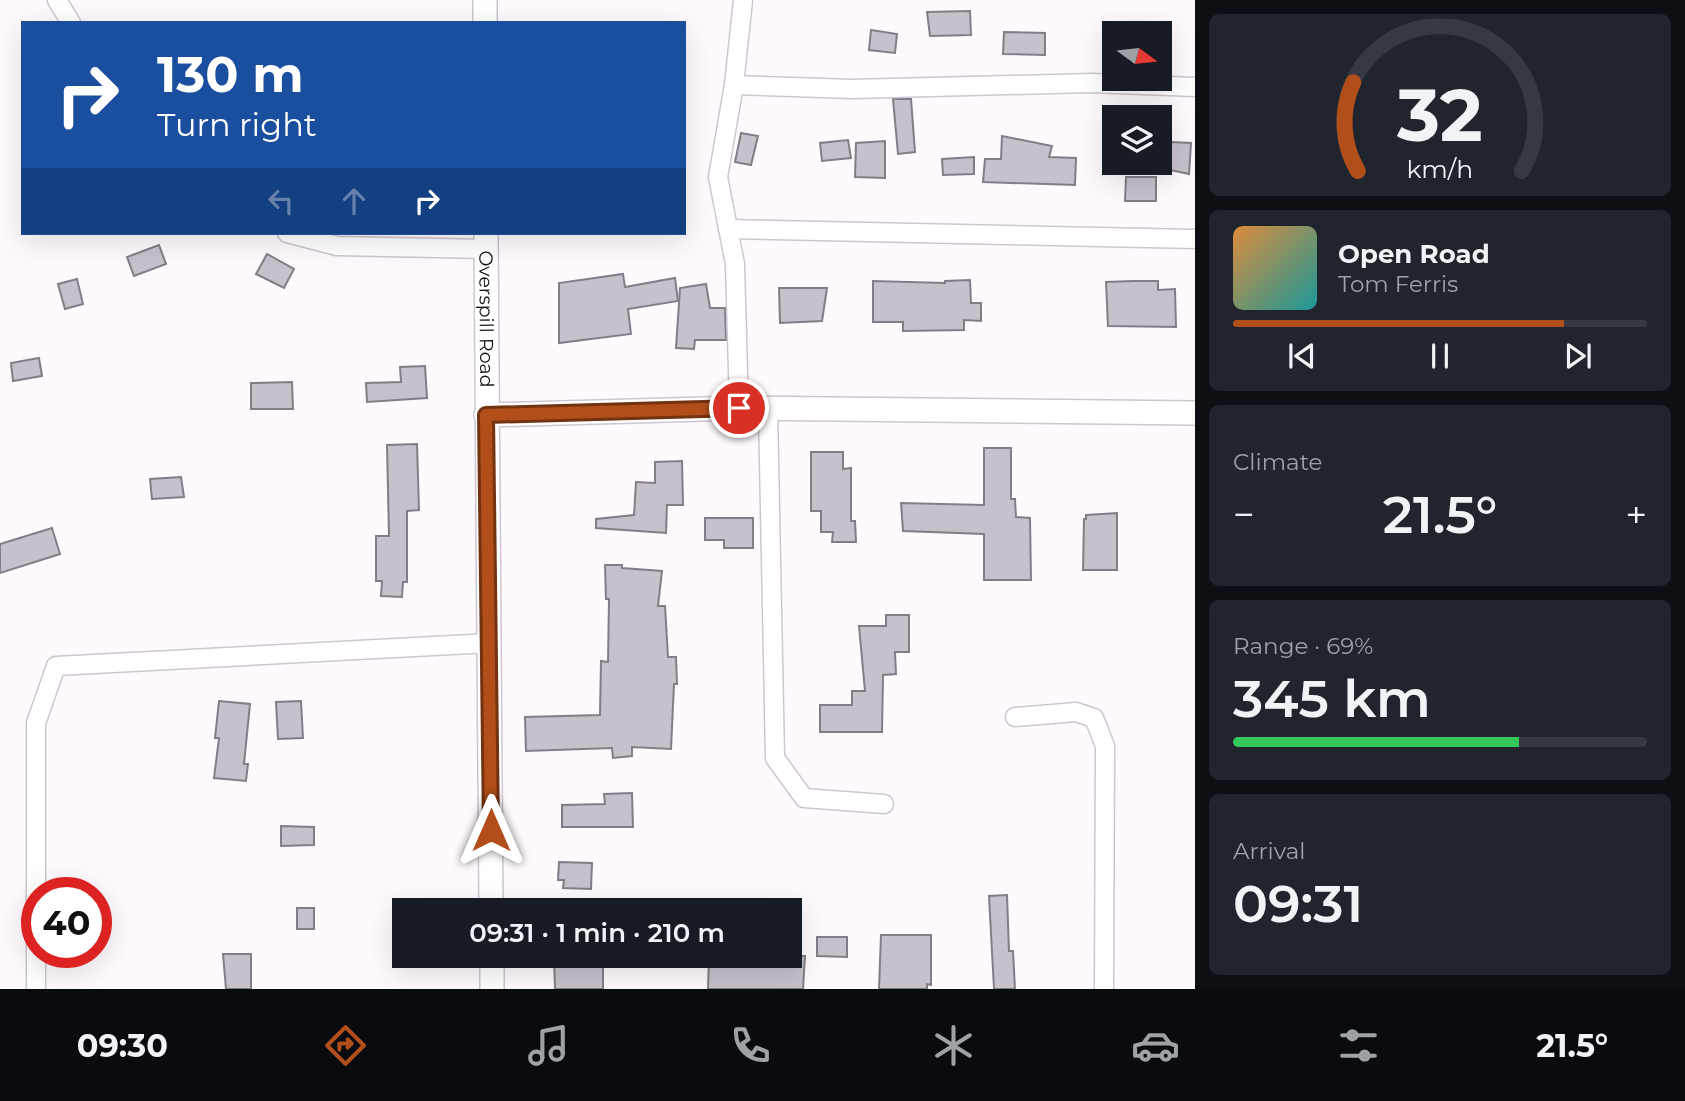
<!DOCTYPE html>
<html lang="en">
<head>
<meta charset="utf-8">
<style>
	body { margin:0; font-family:Montserrat,sans-serif; background:#20242c; color:#f1f3f6; height:100vh; display:flex; flex-direction:column; font-size:26px; white-space:nowrap }
	* { box-sizing:border-box; margin:0 }
	p { font-size:23px; color:#9ea1a6 }
	.icon { flex:none; width:38px; height:38px; fill:none; stroke:currentColor; stroke-width:2; stroke-linecap:round; stroke-linejoin:round }
	.map { position:relative; flex:1; overflow:hidden }
	.drawer { display:flex; flex-direction:column; gap:14px; padding:14px; background:#0d0f14; width:490px }
	.drawer>* { flex:none }
	.top-card { position:absolute; left:21px; top:21px; width:665px; height:214px; border-radius:0px; box-shadow:0 7px 28px #0002; background:#1a4fa0; color:#fff; overflow:hidden }
	.needle { width:46px; rotate:105deg }
	.tools { position:absolute; left:1102px; top:21px; display:grid; gap:14px }
	.tools a { display:grid; place-items:center; width:70px; height:70px; border-radius:0px; background:#171b24; box-shadow:0 7px 28px #0002; font-size:35px }
	.speed { position:absolute; left:21px; top:877px; display:flex; gap:14px; font-size:35px; font-weight:700; text-align:center }
	.speed>* { display:grid; place-content:center; width:91px; height:91px; border-radius:50%; background:#171b24; box-shadow:0 7px 28px #0002; line-height:1 }
	.speed .limit { border:10px solid #d22; background:#fff; color:#111 }
	.pin { position:absolute; display:grid; place-items:center; width:60px; height:60px; color:#fff; margin:-30px; border:4px solid #fff; border-radius:50%; box-shadow:0 2px 7px #0007 }
	.me { position:absolute; width:77px; margin:-38px; rotate:0deg; stroke-linejoin:round; filter:drop-shadow(0 0 5px #0008) }
	.turn { display:flex; align-items:center; gap:24px; height:147px; padding:0 21px; font-size:32px }
	.turn .icon { width:91px; height:91px; stroke-width:2.5 }
	.turn b { display:block; font-size:49px; line-height:60px }
	.lanes { display:flex; align-items:center; height:66px; padding:0 21px; background:#0003; justify-content:center; gap:35px; direction:ltr }
	.lanes .off { opacity:.35 }
	.big { font-size:52px; font-weight:600; line-height:1.1 }
	.drawer .tile { flex:1; display:flex; flex-direction:column; justify-content:center; gap:10px; min-width:0; padding:0 24px; border-radius:10px; background:#20242c }
	.drawer .dial { align-items:center; gap:0 }
	.dial svg { height:182px; overflow:visible; fill:none; stroke:#363941; stroke-width:7; stroke-linecap:round; text-anchor:middle }
	.dial text { fill:#f1f3f6; stroke:none }
	.song { display:flex; align-items:center; gap:21px }
	.cover { width:84px; height:84px; border-radius:10px; background:linear-gradient(135deg,hsl(30 70% 55%),hsl(180 70% 35%)) }
	.played { height:7px; border-radius:4px; background:linear-gradient(90deg,#b14e19 80%,#363941 80%) }
	.keys { display:flex; justify-content:space-around; direction:ltr }
	.heat { display:flex; justify-content:space-between; align-items:center; font-size:38px; direction:ltr }
	.charge { height:10px; border-radius:5px; background:linear-gradient(90deg,#34c759 69%,#363941 0) }
	.trip { position:absolute; left:392px; top:898px; width:410px; height:70px; border-radius:0px; background:#171b24; box-shadow:0 7px 28px #0002; font-weight:600; line-height:70px; text-align:center }
	.menu { display:flex; height:112px; justify-content:space-around; align-items:center; background:#090b0e; color:#9ea1a6 }
	.menu .icon { width:49px; height:49px }
	.menu .active { color:#b14e19 }
	.menu b { font-size:32px; color:#f1f3f6 }
	main { display:flex; flex:1; min-height:0 }
	.map>svg:first-child { display:block }
</style>
</head>
<body>
<main>
<div class="map">
<svg width="1195" height="989" viewBox="0 0 1195 989">
	<rect width="100%" height="100%" fill="#fefafe"/>
	<g fill="#c7c1cb" stroke="#837d87" stroke-width="2">
		<path d="M970,11l1,24 -41,1 -3,-24z"/>
		<path d="M871,30l26,4 -2,19 -26,-3z"/>
		<path d="M1004,32l41,1v22l-42,-1z"/>
		<path d="M893,99h18l4,53 -17,2z"/>
		<path d="M741,133l17,3 -7,29 -16,-3z"/>
		<path d="M1002,136l50,10 -3,11 27,1 -1,27 -92,-3 2,-23h16z"/>
		<path d="M848,140l3,18 -29,3 -2,-18z"/>
		<path d="M885,141v37l-30,-1 1,-34z"/>
		<path d="M1171,142l20,1 -2,31 -19,-4z"/>
		<path d="M974,157v17l-31,1 -1,-16z"/>
		<path d="M1126,177h30v24h-31z"/>
		<path d="M159,245l7,19 -32,12 -7,-19z"/>
		<path d="M267,254l27,15 -10,19 -28,-14z"/>
		<path d="M623,274l2,13 50,-9 3,23 -50,8 3,25 -72,9v-60z"/>
		<path d="M77,279l6,25 -18,5 -7,-25z"/>
		<path d="M970,280l1,23h10v18l-17,-1v10l-61,1v-9h-30v-41l72,2v-2z"/>
		<path d="M1133,281h25v9l17,-1 1,38 -68,-1 -2,-44z"/>
		<path d="M706,284l4,24h15l1,32h-31l-1,9 -18,-1 4,-60z"/>
		<path d="M779,288h48l-5,33 -42,2z"/>
		<path d="M39,358l3,18 -29,5 -2,-18z"/>
		<path d="M425,366l2,32 -60,4 -1,-19 35,-1 -1,-15z"/>
		<path d="M292,382l1,27h-42v-26z"/>
		<path d="M417,444l2,66 -12,1v71h-4l-1,15 -21,-1 1,-15h-6v-45h13l-2,-91z"/>
		<path d="M984,448h27v51h4l1,18 14,1 1,62h-47v-46l-81,-3 -2,-28 83,2z"/>
		<path d="M811,452h32v17l8,-1v53h4l1,21h-24l1,-10h-12v-21h-10z"/>
		<path d="M682,461l1,44h-16l-1,28 -70,-5v-9l38,-4 2,-33 19,1v-21z"/>
		<path d="M181,477l3,20 -32,2 -2,-20z"/>
		<path d="M1117,513v57h-34l1,-51h2v-4z"/>
		<path d="M705,518h48v30h-29v-8h-19z"/>
		<path d="M52,528l8,26 -60,19v-29z"/>
		<path d="M605,565h17v3l40,3 -4,35h7l3,51h8l1,27h-3l-3,65 -39,-2v9l-19,2 -1,-10 -86,3 -1,-34 75,-2 1,-54 7,1 1,-63h-3z"/>
		<path d="M886,615h23v37h-14l1,22 -13,1 -1,57h-62v-27h32v-14h13l-6,-65h27z"/>
		<path d="M219,701l31,3 -6,60h4l-2,17 -32,-3 5,-40h-4z"/>
		<path d="M301,701l2,37 -25,1 -2,-37z"/>
		<path d="M632,793l1,34h-71v-22l43,-1 -1,-10z"/>
		<path d="M281,826l33,1v18l-33,1z"/>
		<path d="M559,862l33,1 -1,26 -28,-1 1,-8h-6z"/>
		<path d="M1007,895l2,56h4l2,38h-21l-5,-93z"/>
		<rect x="297" y="908" width="17" height="21"/>
		<path d="M881,935h50v50l-4,-1v5h-48z"/>
		<path d="M817,937h30v20l-30,-1z"/>
		<path d="M223,954h28v35h-25z"/>
		<path d="M554,956h49v33h-48z"/>
		<path d="M709,956h96l-2,33h-95z"/>
	</g>
	<g fill="none" stroke-linecap="round" stroke-linejoin="round">
		<g stroke="#cec6d0" stroke-width="21">
			<g id="minor">
				<path d="M57,0l14,23"/>
				<path d="M734,85l118,4 240,-6 103,4"/>
				<path d="M728,229l467,10"/>
				<path d="M287,233l50,13 150,3"/>
				<path d="M739,408l-4,-144 -17,-87 16,-92 9,-85"/>
				<path d="M768,409l7,349 29,40 80,6"/>
				<path d="M1015,717l61,-5 18,6 11,28 -1,243"/>
				<path d="M36,989v-266l20,-57 434,-23"/>
			</g>
		</g>
		<g stroke="#cec6d0" stroke-width="26">
			<g id="tertiary">
				<path d="M485,0v23"/>
				<path id="s1" d="M486,233l5,677"/>
				<path d="M486,415l253,-7 456,5"/>
				<path d="M492,956v33"/>
			</g>
		</g>
		<use href="#minor" stroke="#fff" stroke-width="18"/>
		<use href="#tertiary" stroke="#fff" stroke-width="23"/>
	</g>
	<g fill="none" stroke-linecap="round" stroke-linejoin="round">
		<g stroke="#733310" stroke-width="18">
			<path id="route" d="M491,830l-5,-415 253,-7"/>
		</g>
		<use href="#route" stroke="#b14e19" stroke-width="12"/>
	</g>
	<g text-anchor="middle" stroke-width="5" stroke-linejoin="round" paint-order="stroke">
		<g font-size="19" fill="#151316" stroke="#fff">
			<text dy="7" stroke="none"><textPath href="#s1" startOffset="86">Overspill Road</textPath></text>
		</g>
	</g>
</svg>
<div class="tools">
<a><svg class="needle" viewBox="-14 -14 28 28"><path d="M0-13l5 13h-10z" fill="#e53935"/><path d="M0 13l5-13h-10z" fill="#9ea1a6"/></svg></a>
<a><svg class="icon" aria-label="layers" viewBox="0 0 24 24"><path d="M12 4l9 5-9 5-9-5zM3 14l9 5 9-5"/></svg></a>
</div>
<div class="speed"><div class="limit">40</div></div>
<div class="pin" style="left:739px;top:408px;background:#d93025"><svg class="icon" aria-label="arrive" viewBox="0 0 24 24"><path d="M6 21V4h12l-3 4 3 4H6"/></svg></div>
<svg class="me" style="left:491px;top:830px" viewBox="-20 -20 40 40"><path d="M0-17L14 15 0 8-14 15z" fill="#b14e19" stroke="#fff" stroke-width="4"/></svg>
<div class="trip">09:31 · 1 min · 210 m</div>
<div class="top-card">
<div class="turn"><svg class="icon" aria-label="right" viewBox="0 0 24 24"><path d="M7 20v-9h11M14 6l5 5-5 5"/></svg><div><b>130 m</b>Turn right</div></div>
<div class="lanes"><svg class="icon off" aria-label="left" viewBox="0 0 24 24"><path d="M17 20v-9H6M10 6l-5 5 5 5"/></svg><svg class="icon off" aria-label="ahead" viewBox="0 0 24 24"><path d="M12 20V5M6 11l6-6 6 6"/></svg><svg class="icon" aria-label="right" viewBox="0 0 24 24"><path d="M7 20v-9h11M14 6l5 5-5 5"/></svg></div>
</div>
</div>
<section class="drawer">
<div class="tile dial"><svg viewBox="0 0 100 80">
<path d="M14 69A42 42 0 1 1 86 69"/>
<path d="M14 69A42 42 0 0 1 12 30" stroke="#b14e19"/>
<text x="50" y="56" font-size="32" font-weight="700">32</text>
<text x="50" y="72" font-size="11">km/h</text>
</svg></div>
<div class="tile">
<div class="song"><i class="cover"></i><div><b>Open Road</b><p>Tom Ferris</p></div></div>
<div class="played"></div>
<div class="keys"><svg class="icon" aria-label="previous" viewBox="0 0 24 24"><path d="M18 5L8 12l10 7zM5 5v14"/></svg><svg class="icon" aria-label="pause" viewBox="0 0 24 24"><path d="M8 5v14M16 5v14"/></svg><svg class="icon" aria-label="next" viewBox="0 0 24 24"><path d="M6 5l10 7-10 7zM19 5v14"/></svg></div>
</div>
<div class="tile"><p>Climate</p>
<div class="heat"><a>−</a><b class="big">21.5°</b><a>+</a></div>
</div>
<div class="tile"><p>Range · 69%</p><b class="big">345 km</b><div class="charge"></div></div>
<div class="tile"><p>Arrival</p><b class="big">09:31</b></div>
</section>
</main>
<nav class="menu">
<b>09:30</b>
<svg class="icon active" aria-label="directions" viewBox="0 0 24 24"><path d="M12 3l9 9-9 9-9-9zM9 14v-3h6M13 9l2 2-2 2"/></svg>
<svg class="icon" aria-label="music" viewBox="0 0 24 24"><path d="M9 18V5l10-2v13"/><circle cx="6" cy="18" r="3"/><circle cx="16" cy="16" r="3"/></svg>
<svg class="icon" aria-label="phone" viewBox="0 0 24 24"><path d="M5 4h4l2 5-3 2q2 4 5 5l2-3 5 2v4C11 20 4 13 5 4z"/></svg>
<svg class="icon" aria-label="climate" viewBox="0 0 24 24"><path d="M12 3v18M4 7l16 10M4 17L20 7"/></svg>
<svg class="icon" aria-label="car" viewBox="0 0 24 24"><path d="M5 17H2v-5l4-1 3-4h7l3 4 3 1v5h-3M9 17h6M6 11h13"/><circle cx="7" cy="17" r="2"/><circle cx="17" cy="17" r="2"/></svg>
<svg class="icon" aria-label="filters" viewBox="0 0 24 24"><path d="M4 7h16M4 17h16"/><circle cx="9" cy="7" r="2"/><circle cx="15" cy="17" r="2"/></svg>
<b>21.5°</b>
</nav>
</body>
</html>
